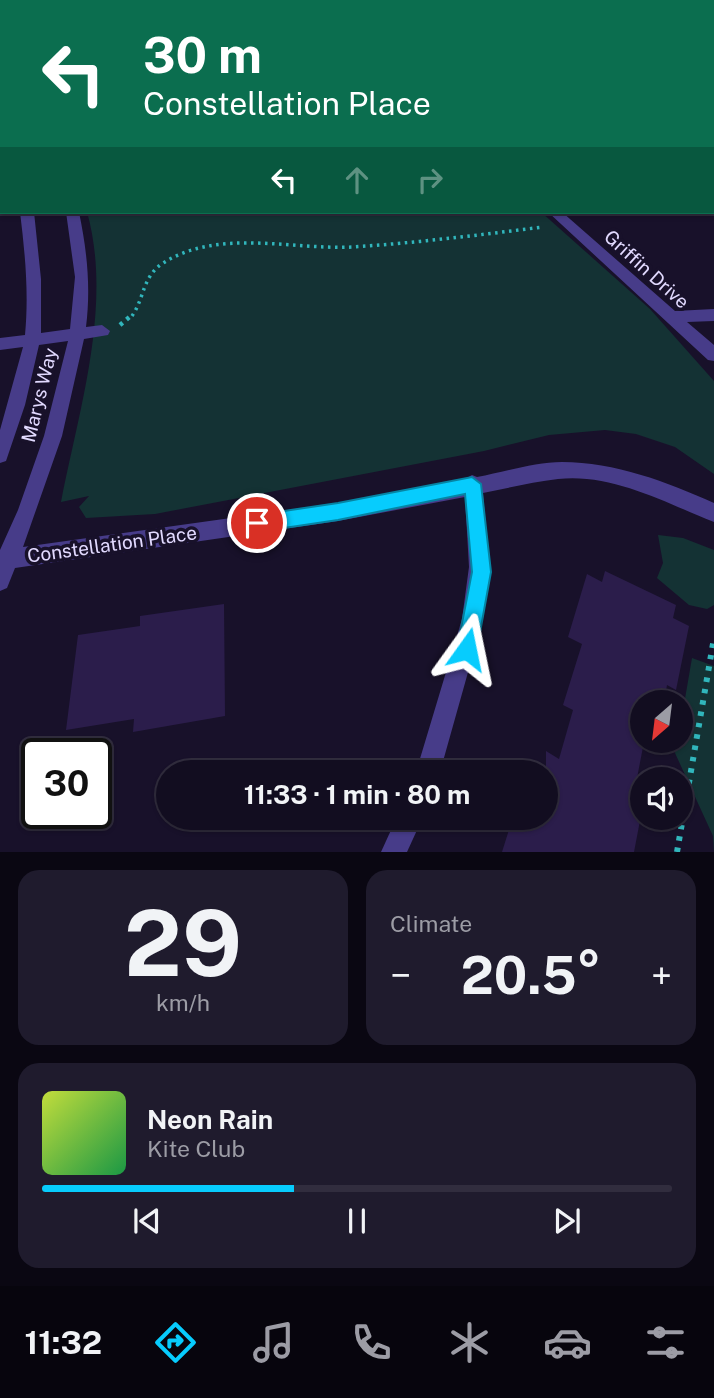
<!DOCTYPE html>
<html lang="en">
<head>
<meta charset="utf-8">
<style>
	body { margin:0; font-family:"Public Sans",sans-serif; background:#1f1b2d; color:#f1f3f6; height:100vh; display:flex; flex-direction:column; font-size:26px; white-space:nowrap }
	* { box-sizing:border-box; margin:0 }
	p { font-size:23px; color:#9c9ca5 }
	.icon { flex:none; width:38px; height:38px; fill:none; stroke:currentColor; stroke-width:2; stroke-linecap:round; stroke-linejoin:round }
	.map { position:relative; height:852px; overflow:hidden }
	.side { display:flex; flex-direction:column; gap:18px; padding:18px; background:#0a0712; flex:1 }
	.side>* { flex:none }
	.hud { position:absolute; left:0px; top:0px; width:714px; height:214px; box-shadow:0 2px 5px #0004,0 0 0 2px #312d3e; background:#0b6e4f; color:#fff; overflow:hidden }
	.needle { width:46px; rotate:208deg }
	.controls { position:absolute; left:630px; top:690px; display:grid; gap:14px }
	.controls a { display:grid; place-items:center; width:63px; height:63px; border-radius:50%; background:#120d20; box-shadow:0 2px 5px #0004,0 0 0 2px #312d3e; font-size:35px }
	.speed { position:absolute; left:21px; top:738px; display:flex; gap:14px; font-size:35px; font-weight:700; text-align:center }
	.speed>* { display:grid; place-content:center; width:91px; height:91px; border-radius:50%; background:#120d20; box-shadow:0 2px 5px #0004,0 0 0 2px #312d3e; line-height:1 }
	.speed .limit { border:4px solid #111; border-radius:10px; background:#fff; color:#111 }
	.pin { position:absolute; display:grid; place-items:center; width:60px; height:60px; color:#fff; margin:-30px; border:4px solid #fff; border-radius:50%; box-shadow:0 2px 7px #0007 }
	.me { position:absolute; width:77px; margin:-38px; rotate:12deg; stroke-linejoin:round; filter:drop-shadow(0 0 5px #0008) }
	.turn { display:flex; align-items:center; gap:24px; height:147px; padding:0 28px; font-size:32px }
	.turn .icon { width:91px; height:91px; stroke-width:2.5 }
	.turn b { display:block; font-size:49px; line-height:60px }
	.lanes { display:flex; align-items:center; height:66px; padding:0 28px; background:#0003; justify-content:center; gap:35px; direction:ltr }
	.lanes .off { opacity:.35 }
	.big { font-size:52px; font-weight:700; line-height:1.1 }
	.side .card { flex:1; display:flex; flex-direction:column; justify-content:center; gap:10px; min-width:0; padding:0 24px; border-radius:21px; background:#1f1b2d }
	.side .dial { align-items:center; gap:0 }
	.dial b { font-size:91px; line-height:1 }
	.song { display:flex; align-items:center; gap:21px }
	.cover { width:84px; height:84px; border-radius:10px; background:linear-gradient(135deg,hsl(70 70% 55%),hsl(140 70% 35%)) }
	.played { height:7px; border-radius:4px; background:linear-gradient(90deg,#07ccfd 40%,#312d3e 40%) }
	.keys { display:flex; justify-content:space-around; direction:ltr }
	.heat { display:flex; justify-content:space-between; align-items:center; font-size:38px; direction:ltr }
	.side .tiles { flex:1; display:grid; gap:18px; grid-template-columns:1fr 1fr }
	.card:last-child { grid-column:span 2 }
	.trip { position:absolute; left:156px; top:760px; width:402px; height:70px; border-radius:35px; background:#120d20; box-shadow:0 2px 5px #0004,0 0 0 2px #312d3e; font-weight:700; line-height:70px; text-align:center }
	.menu { display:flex; height:112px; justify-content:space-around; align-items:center; background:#07050d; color:#9c9ca5 }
	.menu .icon { width:49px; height:49px }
	.menu .active { color:#07ccfd }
	.menu b { font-size:32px; color:#f1f3f6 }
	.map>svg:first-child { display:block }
</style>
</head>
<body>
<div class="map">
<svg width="714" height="852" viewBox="0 0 714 852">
	<rect width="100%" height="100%" fill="#18112a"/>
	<g fill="#143234">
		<path d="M87,212h454l109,97 64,72v93l-39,-27 -39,-13 -31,-4 -56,5 -65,16 -329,63 -69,4 -7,-11 10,-11 -28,6c18,-93 52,-197 26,-290z"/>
		<path d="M658,535l25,3 31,12v55l-7,4 -18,-4 -32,-27 6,-15z"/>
		<path d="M692,658l22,8v186l-1,-16 -38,-83 2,-13h4v-18z"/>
	</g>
	<g fill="#2b1d4b">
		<path d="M605,571l71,34 -3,13 16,8 -13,64 -9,-5 -3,17h-22v38h14l-3,13 -10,-6 -11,57 10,6 -8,42h-132l11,-35h33v-66l13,8 14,-49 -10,-5 19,-61 -14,-7 19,-63 15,8z"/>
		<path d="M224,604l1,112 -92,16 1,-13 -68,11 12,-95 62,-9v-10z"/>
	</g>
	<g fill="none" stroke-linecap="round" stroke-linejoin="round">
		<path stroke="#31b6bc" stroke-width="3.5" stroke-dasharray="2.5 4.5" stroke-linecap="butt" d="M132,316c13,-19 10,-39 31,-53 56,-35 128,-13 189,-16 64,-4 127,-12 191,-20"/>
		<path stroke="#31b6bc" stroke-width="4.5" stroke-dasharray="3.5 5" stroke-linecap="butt" d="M120,325l13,-11"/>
		<path stroke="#31b6bc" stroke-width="6" stroke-dasharray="4.5 7" stroke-linecap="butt" d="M677,852l37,-214"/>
		<g fill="#473c89" fill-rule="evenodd">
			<path d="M0,0l5,1 1,1h-4l-2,4z"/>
			<path d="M15,0h27l-28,2z"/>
			<path d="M65,0h8l-9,2z"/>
			<path d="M124,0h20l-21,2z"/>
			<path d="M290,0h8l1,2h-9z"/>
			<path d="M487,0h8l1,2h-9z"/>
			<path d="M529,0h8l1,2h-9z"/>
			<path d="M637,0h9l1,2h-9z"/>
			<path d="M678,0h27l-28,2z"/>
			<path d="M20,212h14l7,67v54l29,-4 5,-52 -9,-65h13c8,39 12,75 7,115l16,-2 8,6 -2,4 -24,4 -22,97 -39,111 315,-44 127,-24 7,-4 5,2c27,-5 58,-15 85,-15 53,0 105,20 152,41v19c-48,-19 -102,-49 -156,-43 -25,3 -50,9 -75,14l6,74 -6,52 -43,153h-24l46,-153 7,-52 -4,-70 -127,24 -323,47 -8,20 -7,3v-41l18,-40 26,-74 24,-95 -29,4 -14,60 -19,56 -6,2v-33l23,-83 -23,3v-12l25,-3c4,-42 0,-82 -5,-123z"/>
			<path d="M548,212h14l113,99 39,-2v12l-27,1 27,23v16l-6,-1z"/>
			<path d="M397,817h26l-16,35h-26z"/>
		</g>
		<g fill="#d362fe" fill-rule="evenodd">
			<rect x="712" y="24" width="2" height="6"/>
			<rect x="712" y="46" width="2" height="6"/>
			<rect x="0" y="92" width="2" height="6"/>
			<rect x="0" y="114" width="2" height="6"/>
		</g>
	</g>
	<path fill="#07ccfd" stroke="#0585a4" stroke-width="2" d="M472,477l9,7 10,88 -14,77 -3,7 -7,3 -7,-3 -3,-7 15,-77 -7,-78 -127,26 -81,12 -6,-3 -2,-6 2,-6 6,-2 81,-12z"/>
	<g text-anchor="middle" stroke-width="7" stroke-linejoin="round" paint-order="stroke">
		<g font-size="19" fill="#e2daff" stroke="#18112a">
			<text transform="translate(647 269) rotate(42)" y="7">Griffin Drive</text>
			<text transform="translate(39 395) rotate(-76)" y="7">Marys Way</text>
			<text transform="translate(112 544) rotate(-8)" y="7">Constellation Place</text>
		</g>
	</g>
</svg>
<div class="controls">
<a><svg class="needle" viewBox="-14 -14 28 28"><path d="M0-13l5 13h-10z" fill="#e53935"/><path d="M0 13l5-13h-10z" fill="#9c9ca5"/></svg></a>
<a><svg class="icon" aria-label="sound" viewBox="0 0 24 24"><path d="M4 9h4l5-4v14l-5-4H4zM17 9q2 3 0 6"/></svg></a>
</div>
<div class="speed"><div class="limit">30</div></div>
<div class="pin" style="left:257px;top:523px;background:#d93025"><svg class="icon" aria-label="arrive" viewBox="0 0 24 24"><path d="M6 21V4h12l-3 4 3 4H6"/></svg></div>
<svg class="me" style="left:467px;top:649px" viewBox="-20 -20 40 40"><path d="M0-17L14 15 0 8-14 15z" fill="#07ccfd" stroke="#fff" stroke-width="4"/></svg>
<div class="trip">11:33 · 1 min · 80 m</div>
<div class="hud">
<div class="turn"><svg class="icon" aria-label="left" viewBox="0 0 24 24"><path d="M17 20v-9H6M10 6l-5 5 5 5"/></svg><div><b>30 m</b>Constellation Place</div></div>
<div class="lanes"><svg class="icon" aria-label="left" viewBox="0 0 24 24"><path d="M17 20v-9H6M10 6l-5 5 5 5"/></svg><svg class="icon off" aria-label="ahead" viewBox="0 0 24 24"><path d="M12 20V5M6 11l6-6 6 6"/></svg><svg class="icon off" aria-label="right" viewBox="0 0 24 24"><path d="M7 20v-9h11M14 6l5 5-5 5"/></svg></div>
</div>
</div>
<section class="side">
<div class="tiles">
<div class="card dial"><b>29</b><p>km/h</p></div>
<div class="card"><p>Climate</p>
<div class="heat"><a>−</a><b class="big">20.5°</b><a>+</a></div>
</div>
<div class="card">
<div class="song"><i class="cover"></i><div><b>Neon Rain</b><p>Kite Club</p></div></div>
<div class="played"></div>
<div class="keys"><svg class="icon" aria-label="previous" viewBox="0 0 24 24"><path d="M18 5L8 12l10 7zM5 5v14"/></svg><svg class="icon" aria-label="pause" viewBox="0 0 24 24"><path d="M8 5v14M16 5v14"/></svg><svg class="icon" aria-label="next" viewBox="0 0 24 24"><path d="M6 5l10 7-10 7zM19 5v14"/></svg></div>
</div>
</div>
</section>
<nav class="menu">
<b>11:32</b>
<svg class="icon active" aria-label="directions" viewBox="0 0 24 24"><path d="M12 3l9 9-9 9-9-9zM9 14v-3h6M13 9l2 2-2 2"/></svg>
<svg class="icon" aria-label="music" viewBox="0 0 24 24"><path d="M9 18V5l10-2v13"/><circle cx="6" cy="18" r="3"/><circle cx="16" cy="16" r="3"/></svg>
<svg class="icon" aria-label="phone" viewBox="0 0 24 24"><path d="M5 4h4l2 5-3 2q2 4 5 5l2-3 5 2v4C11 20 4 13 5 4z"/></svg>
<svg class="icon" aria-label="climate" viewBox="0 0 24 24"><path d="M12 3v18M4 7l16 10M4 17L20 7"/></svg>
<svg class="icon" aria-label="car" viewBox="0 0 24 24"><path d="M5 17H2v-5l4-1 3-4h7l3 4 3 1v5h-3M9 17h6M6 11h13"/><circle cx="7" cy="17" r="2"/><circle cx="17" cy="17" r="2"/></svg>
<svg class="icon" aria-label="filters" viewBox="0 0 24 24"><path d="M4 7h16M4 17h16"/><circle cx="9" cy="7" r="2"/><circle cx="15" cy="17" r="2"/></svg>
</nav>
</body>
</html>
